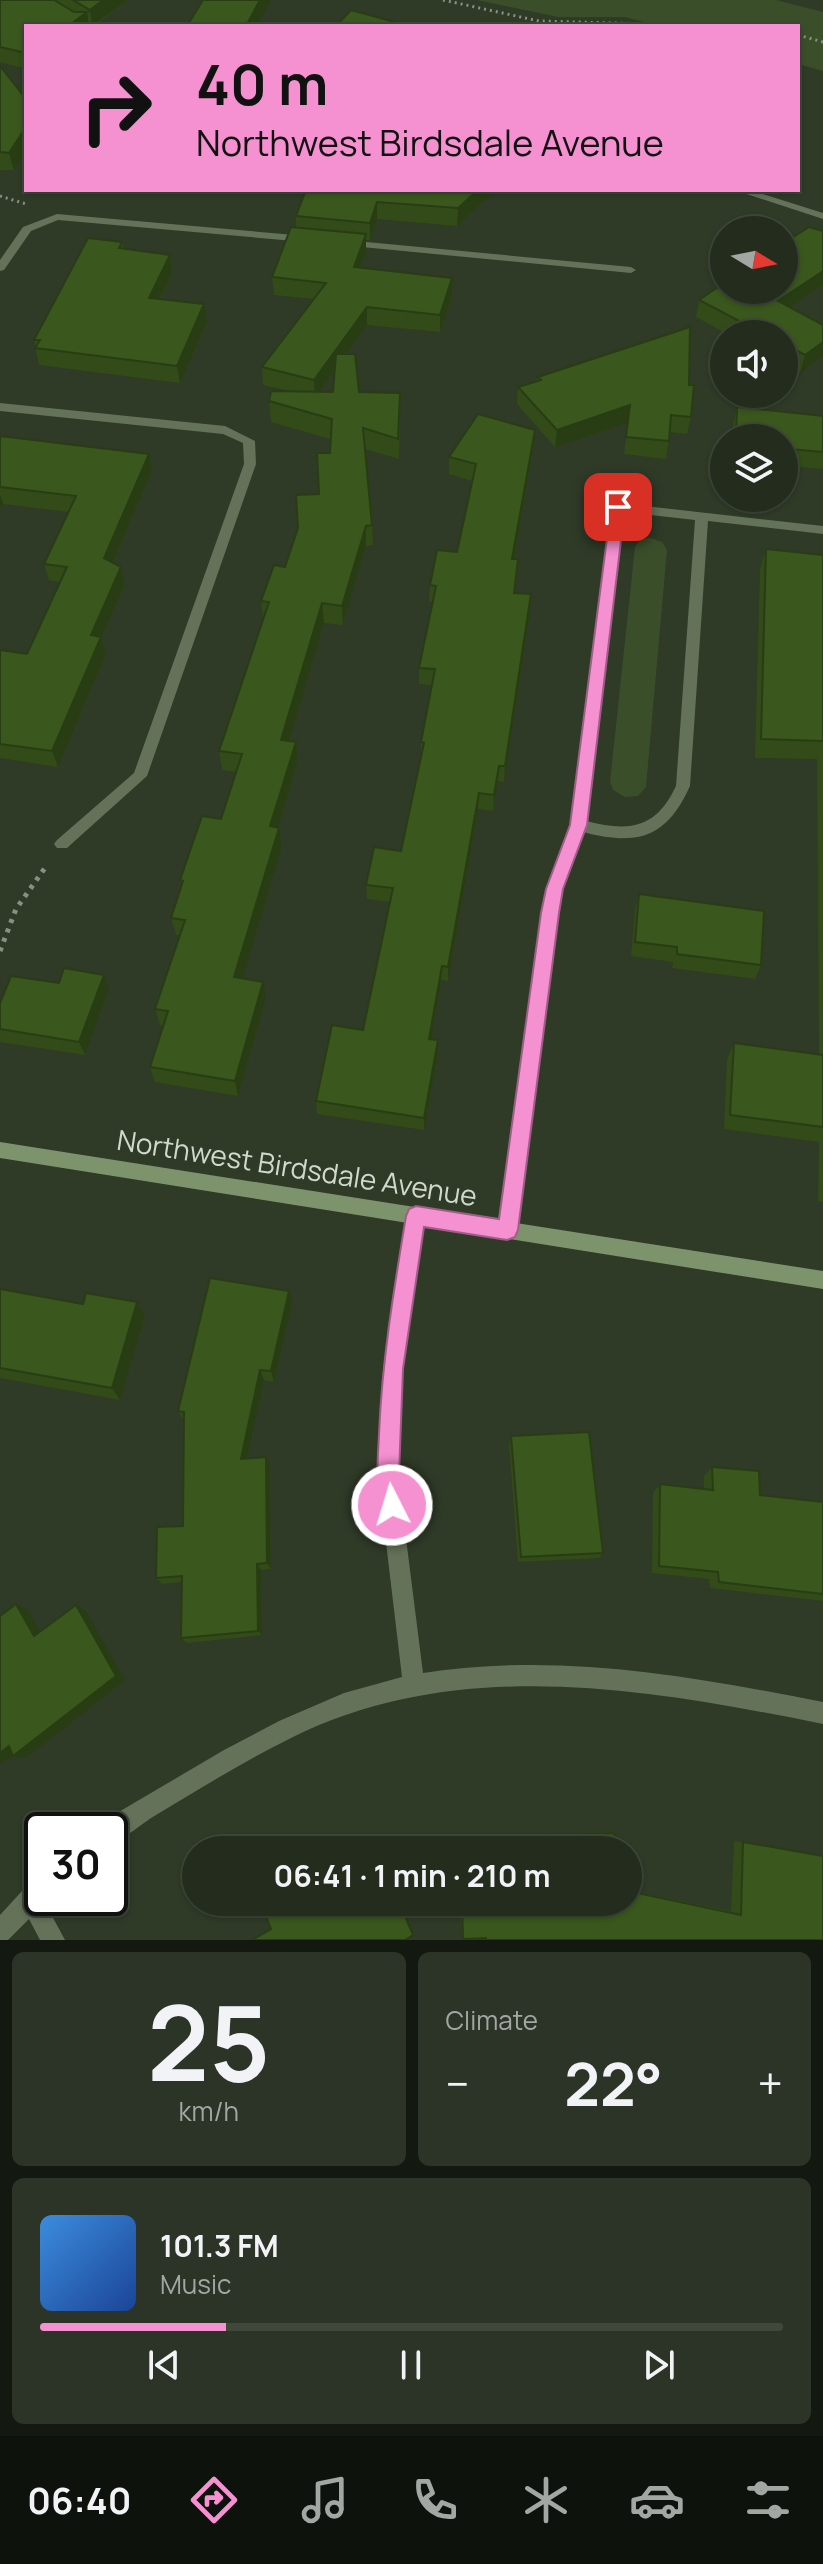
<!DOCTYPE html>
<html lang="en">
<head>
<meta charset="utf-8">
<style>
	body { margin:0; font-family:Manrope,sans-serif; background:#2b3426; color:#f1f3f6; height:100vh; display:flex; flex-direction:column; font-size:30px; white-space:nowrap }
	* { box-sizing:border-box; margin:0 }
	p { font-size:26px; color:#a3a7a4 }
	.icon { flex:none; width:44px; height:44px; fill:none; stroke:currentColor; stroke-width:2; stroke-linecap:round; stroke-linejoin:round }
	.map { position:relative; height:1940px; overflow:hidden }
	.panel { display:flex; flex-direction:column; gap:12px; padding:12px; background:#131810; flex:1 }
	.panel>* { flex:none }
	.guide { position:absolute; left:24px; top:24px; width:776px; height:168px; border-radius:0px; box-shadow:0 2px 6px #0004,0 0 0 2px #40483b; background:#f590d1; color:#111; overflow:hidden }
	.needle { width:52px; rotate:100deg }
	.tools { position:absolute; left:710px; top:216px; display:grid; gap:16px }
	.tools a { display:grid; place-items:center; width:88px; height:88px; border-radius:50%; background:#232c1d; box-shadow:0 2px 6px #0004,0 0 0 2px #40483b; font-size:40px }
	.speed { position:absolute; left:24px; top:1812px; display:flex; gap:16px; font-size:40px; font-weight:700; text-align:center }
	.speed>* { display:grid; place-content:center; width:104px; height:104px; border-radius:50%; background:#232c1d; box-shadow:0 2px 6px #0004,0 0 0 2px #40483b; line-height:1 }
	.speed .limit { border:4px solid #111; border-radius:12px; background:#fff; color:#111 }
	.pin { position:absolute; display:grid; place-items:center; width:68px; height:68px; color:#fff; margin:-34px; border-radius:16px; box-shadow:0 4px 12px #0006 }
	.me { position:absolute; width:88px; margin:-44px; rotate:355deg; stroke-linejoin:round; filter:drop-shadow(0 0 6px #0008) }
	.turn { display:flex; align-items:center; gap:28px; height:168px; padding:0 40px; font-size:36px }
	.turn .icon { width:104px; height:104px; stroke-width:2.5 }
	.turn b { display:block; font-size:56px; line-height:68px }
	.big { font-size:60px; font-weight:700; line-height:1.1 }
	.panel .widget { flex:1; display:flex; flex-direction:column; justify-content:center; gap:12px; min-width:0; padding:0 28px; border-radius:12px; background:#2b3426 }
	.panel .dial { align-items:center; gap:0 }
	.dial b { font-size:104px; line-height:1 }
	.song { display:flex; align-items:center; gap:24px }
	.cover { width:96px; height:96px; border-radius:12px; background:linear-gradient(135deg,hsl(210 70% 55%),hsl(220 70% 35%)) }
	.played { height:8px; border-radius:4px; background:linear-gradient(90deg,#f590d1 25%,#40483b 25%) }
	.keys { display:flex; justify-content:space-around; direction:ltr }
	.heat { display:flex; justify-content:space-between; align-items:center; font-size:44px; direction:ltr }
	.panel .tiles { flex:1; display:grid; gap:12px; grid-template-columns:1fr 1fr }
	.widget:last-child { grid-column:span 2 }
	.trip { position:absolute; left:182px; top:1836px; width:460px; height:80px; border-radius:40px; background:#232c1d; box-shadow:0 2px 6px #0004,0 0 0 2px #40483b; font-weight:700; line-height:80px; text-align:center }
	.tabs { display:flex; height:128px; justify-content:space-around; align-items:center; background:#0e120c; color:#a3a7a4 }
	.tabs .icon { width:56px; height:56px }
	.tabs .selected { color:#f590d1 }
	.tabs b { font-size:36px; color:#f1f3f6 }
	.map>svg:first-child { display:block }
</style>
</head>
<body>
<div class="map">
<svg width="823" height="1940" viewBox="0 0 823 1940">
	<rect width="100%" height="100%" fill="#2f3a27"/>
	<g fill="#3b4e2a">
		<path d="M477,0h299l47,12v59l-25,-7v-38h-139l-34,-9h-67z"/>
		<path d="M651,538l11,4 5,8 -21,237 -8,9 -13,1 -12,-7 -3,-8 25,-235 6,-8z"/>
	</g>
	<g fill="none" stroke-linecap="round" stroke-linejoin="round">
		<g stroke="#889181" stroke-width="3" stroke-dasharray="2 4" stroke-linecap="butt">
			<path d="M443,0l96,21 186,5"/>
			<path d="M798,35l25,7"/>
			<path d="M0,196l26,8"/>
		</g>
		<path stroke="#889181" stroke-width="5" stroke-dasharray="4 6" stroke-linecap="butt" d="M0,951l16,-42 31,-44"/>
		<g fill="#647259" fill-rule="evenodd">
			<path d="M734,190h16l73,23v6z"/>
			<path d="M57,214l249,22 5,3 -5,3 -248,-22 -27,11 -27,39 -4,1v-11l23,-33z"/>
			<path d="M345,240l286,27 5,3 -5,3 -290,-28 -1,-2z"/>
			<path d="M0,403l225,23 30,15 1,23 -109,312 -80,72h-10l-3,-4 3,-4 77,-67 110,-309 -1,-21 -20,-9 -223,-23z"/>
			<path d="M618,503l205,23v8l-115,-13 -18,265c-24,53 -53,60 -107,46l-21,57 -46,341 -3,6 -6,3 -6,-3 -3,-6 40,-293 8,-48 25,-64 41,-318zM624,512l71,8 -19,266c-20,43 -47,46 -90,35z"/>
			<path d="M416,1208l6,2 3,6 -24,153 -3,106 25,198c135,-21 268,3 400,29v22c-175,-35 -363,-69 -530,13 -47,23 -92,51 -137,78 -15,9 -30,23 -46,29v-14h-10l2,-5 15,-12 107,-63 55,-29 65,-28 58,-16 -24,-202 5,-106 24,-153 3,-6z"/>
			<path d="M42,1878v20h7l-4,5 20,37h-25l-11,-21 -21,21h-8v-25l22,-24z"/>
		</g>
		<path fill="#7d936c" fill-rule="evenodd" d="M0,1142l823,129v18l-823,-131z"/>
	</g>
	<g fill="#324b19" fill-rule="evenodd">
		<path d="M0,0h128l-34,26 -5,-1v1h-63v43l-26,-7z"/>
		<path d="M0,66l14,104h-14z"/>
		<path d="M306,190h190l-39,36 -80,-7 -7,21h-4v12l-5,16 91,10v18l-12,36 -73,-7 -21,29 13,38 41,21 -1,46 -34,-10 7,76 1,20 -7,1 -23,79 -19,-2 -35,118 7,1 2,18 -20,67 1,1 3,18 -40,132 24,20 -28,98 -83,-14 -5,-15 13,-41 -3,-1 -5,-16 25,-74h-4l-5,-17 10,-32 -1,-6 41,-61 15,-47 -14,-2 -3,-19 44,-131 -2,-19 24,-34 34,-73 11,-41v-14l-59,-17 -2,-21 21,-10 -27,-6 -1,-18 52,-68 -40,-4 -2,-18 24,-49v-12zM335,370l-2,22h-14z"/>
		<path d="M823,231v54l-33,22 33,18 -23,48 -16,-9v-30h-57l-31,-17 3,-17z"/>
		<path d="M122,242l2,6 46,7 2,18 -12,26 44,5 3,17 -27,62 -141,-18 -5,-25z"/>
		<path d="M538,377l151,8 2,32 -4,17 -17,-2 -4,27 -42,-5 4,-31 -73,24 -38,-43 1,-17 19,-6z"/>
		<path d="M737,407l86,9v53l-36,-3 -1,4 -2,-1v-31h-52l1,-13z"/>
		<path d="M535,430l-2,17 -19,112 1,34 15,18 -19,125 -7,46 -6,-1 -5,30 -15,-2 -30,172 -7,-1 -10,59 7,14 -14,77 -107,-16 -1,-13 47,-71 27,-128 -23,-3 -1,-14 35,-34 20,-94v-15l11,-57 -13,-1v-16l13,-66h-3l1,-17 27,-33 15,-71 -23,-7v-17z"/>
		<path d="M0,436l149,18 3,16 -39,93 8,4 4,17 -24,54 5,15 -48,114 -58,-9v-108l27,4 33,-72 -11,-2 -5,-16 25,-52 -66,-8 -3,5z"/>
		<path d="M766,549l57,6v647l-5,-1 1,-59 -95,-13 3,-70 7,-16 85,12 -2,-296 -62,-1 5,-189z"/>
		<path d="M639,894l122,71 -6,14 -83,-11 1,-6 -42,-6 4,-47z"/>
		<path d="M59,983l50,6 -24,66 -85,-13v-39z"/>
		<path d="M0,1289l83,15 54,-2 8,14 -25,84 -120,-22z"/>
		<path d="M292,1303l-18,79 -10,-2 -17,79 22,7 2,103 -10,1 1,65 -75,8 -6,-5 1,-56 -20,2 -6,-6 27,-52 1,-105 -6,-10z"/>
		<path d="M511,1436l92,117 -4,5 -81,4 -9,-119z"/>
		<path d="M712,1467l48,28 63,7v99l-113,-13 -1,-9 -57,-6 1,-80 7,-9 44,5v-13z"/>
		<path d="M608,1832l6,1 2,17h-158l-1,-13z"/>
		<path d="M734,1841l9,1 80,98h-339v-2l-21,1 -1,-4 -2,-33h168v-12l103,21z"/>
	</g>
	<g fill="#293d14">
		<path d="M103,0h25l-36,26 -2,-16z"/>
		<path d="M260,0h10v2l-14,24h-10z"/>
		<path d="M87,12l2,14h-21z"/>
		<path d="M26,127v24l-12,19 -5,-17z"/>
		<path d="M478,190h18l-39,36 1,-18z"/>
		<path d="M377,202v17l-7,21v-17z"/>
		<path d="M366,234v18l-11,33 -1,-18z"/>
		<path d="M170,255l2,18 -20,42 -3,-17z"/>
		<path d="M823,271v14l-49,33 4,-17z"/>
		<path d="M452,278v18l-12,36v-17z"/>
		<path d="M204,304l3,17 -27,62 -3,-17z"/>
		<path d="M367,307v18l-52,73 -1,-18z"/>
		<path d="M823,342v14l-23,17 5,-18z"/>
		<path d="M630,405l-2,18 -73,24 2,-17z"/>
		<path d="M535,430l-2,17 -22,128 1,-16z"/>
		<path d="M149,454l3,16 -44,104 -4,-16z"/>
		<path d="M0,495l3,9 -3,5z"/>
		<path d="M366,526v20l-23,79 -1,-19z"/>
		<path d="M121,567l4,17 -24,54 5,15 -48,114 -6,-16 39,-116z"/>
		<path d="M531,594l-1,17 -26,171 1,-16z"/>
		<path d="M322,603l2,20 -40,135 -3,-18z"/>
		<path d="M296,742l2,18 -25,84 -3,-18z"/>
		<path d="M499,766l-1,15 -5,30 1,-16z"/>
		<path d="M479,793l-1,16 -30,172v-14z"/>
		<path d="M279,828l3,18 -44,147 -4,-16z"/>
		<path d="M442,966l-1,14 -12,72v-13z"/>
		<path d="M104,975l5,14 -24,66 -6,-13z"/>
		<path d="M263,982l3,16 -28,98 -3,-15z"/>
		<path d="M438,1040v13l-14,77v-12z"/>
		<path d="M289,1291l3,12 -18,79 -3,-11z"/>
		<path d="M137,1302l8,14 -25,84 -8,-12z"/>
		<path d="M260,1370l4,10 -19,88 -4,-9z"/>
		<path d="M266,1457l3,9 2,103 -4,-6z"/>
		<path d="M257,1564l4,6 1,65 -4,-4z"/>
		<path d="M16,1604l12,6 18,31 -12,-5z"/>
		<path d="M76,1605l10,6 39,69 -99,78 -13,-2z"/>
		<path d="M9,1746l13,2 -22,17v-12z"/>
		<path d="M399,1902h1l13,29v4z"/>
	</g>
	<g fill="#3a571d" stroke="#293d14" stroke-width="2">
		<path d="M0,0h54l20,12h13l-19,14h-42v27l-26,-6z"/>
		<path d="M73,0h30l-13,10z"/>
		<path d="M203,0h57l-14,26h-59z"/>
		<path d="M351,10l58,16h-73z"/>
		<path d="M0,66l26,33v28l-17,26 -9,-1z"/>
		<path d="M306,190h172l-20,18 -81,-6 -7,21 -74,-7z"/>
		<path d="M291,227l75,7 -12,33 98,11 -12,37 -73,-8 -53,73 -52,-13 64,-84 -54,-6z"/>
		<path d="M809,227l14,4v40l-45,30 45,24v17l-18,13 -21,-11v-10h-20l-65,-34 25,-17v7h60v-47z"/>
		<path d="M88,238l34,4 -3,6 51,7 -21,43 55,6 -27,62 -142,-18 5,-8h-6z"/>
		<path d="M690,327l-1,58h5l-3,32 -20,-2 -2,26 -43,-4 4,-32 -73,25 -39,-43 23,-7 -3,-3z"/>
		<path d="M336,354h19l4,38 41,1 -2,46 -35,-11 9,97 -6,1 -24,80 -20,-3 -41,137 15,2 -26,84 9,2 -45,149 29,5 -28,99 -85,-14 18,-56 -13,-2 30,-89 -14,-2 12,-37 -3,-1 22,-64 19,3 21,-65 -23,-3 50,-149 -8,-1 13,-36 11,2 13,-39 -2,-33 23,-1 -2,-41h13l2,-34 -63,-18 2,-10 62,1z"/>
		<path d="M737,407l86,9v36l-32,-3v3h-7v-14h-48z"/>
		<path d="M478,414l57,16 -23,129h6l-4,34 17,1 -26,172h-6l-5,29 -15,-2 -31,174 -6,-1 -13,73 9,1 -14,78 -108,-17 16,-76 31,5 30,-142 -27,-3 8,-38 27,4 23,-108 -3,-1 14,-73 -16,-1 17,-82 -6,-1 7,-35 20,2 19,-88 -27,-7z"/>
		<path d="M0,436l149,18 -45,104 17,9 -30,68 10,2 -49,114 -52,-7v-94l27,4 40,-87 -23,-3 32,-68 -76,-9z"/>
		<path d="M766,549l57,6v186l-62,-2z"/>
		<path d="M639,894l125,17 -3,54 -84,-11v-7l-42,-5z"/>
		<path d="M64,968l40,7 -25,67 -79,-13v-26l11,-27 48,7z"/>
		<path d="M734,1043l89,12v72l-93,-12z"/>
		<path d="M210,1278l79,13 -18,80 -11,-1 -19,89 25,-2 1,106 -10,1 1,67 -77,7 1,-62 -26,2 1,-51 26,-1 1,-114 -6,-1z"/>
		<path d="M0,1289l83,15 3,-11 51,9 -25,86 -112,-20z"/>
		<path d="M589,1432l14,121 -82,4 -10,-121z"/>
		<path d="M712,1467l47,4 1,24 63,7v92l-104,-12 -1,-10 -59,-6 1,-82 53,6z"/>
		<path d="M16,1604l18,32 42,-31 40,71 -103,80 -4,-10 -9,7v-137z"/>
		<path d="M614,1833l2,17h-157v-12z"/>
		<path d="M743,1842l80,14v84h-337v-2l-23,1 -1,-37h166v-11l113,24z"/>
		<path d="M289,1902h110l14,33 -8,5h-153l19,-11 -5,-13z"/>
	</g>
	<path fill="#f590d1" stroke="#9f5e88" stroke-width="2" d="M618,502l7,5 -38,318 -24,64 -4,24 -41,317 -3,7 -8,3 -83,-13 -21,142 -4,106 4,30 -3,8 -8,3 -8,-3c-10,-24 -6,-53 -5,-79 3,-74 15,-145 27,-218l3,-7 7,-3 83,13 42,-306 5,-24 24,-64 41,-318z"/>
	<g text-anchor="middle" stroke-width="8" stroke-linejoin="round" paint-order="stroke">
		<g font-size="28" fill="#d1d8cc" stroke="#2f3a27">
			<text transform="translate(297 1168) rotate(9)" y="10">Northwest Birdsdale Avenue</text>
		</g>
	</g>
</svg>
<div class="tools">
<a><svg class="needle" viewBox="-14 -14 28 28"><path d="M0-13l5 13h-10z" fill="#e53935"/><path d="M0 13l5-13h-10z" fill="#a3a7a4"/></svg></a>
<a><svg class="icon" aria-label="sound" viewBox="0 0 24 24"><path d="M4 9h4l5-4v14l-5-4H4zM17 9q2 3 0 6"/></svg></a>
<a><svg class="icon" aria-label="layers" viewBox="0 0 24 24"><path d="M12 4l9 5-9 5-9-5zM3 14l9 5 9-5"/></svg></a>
</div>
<div class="speed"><div class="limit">30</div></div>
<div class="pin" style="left:618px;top:507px;background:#d93025"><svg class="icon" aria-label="arrive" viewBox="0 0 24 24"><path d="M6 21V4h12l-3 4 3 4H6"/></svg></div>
<svg class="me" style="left:392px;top:1505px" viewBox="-20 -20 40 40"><circle r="17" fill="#f590d1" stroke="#fff" stroke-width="3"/><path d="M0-11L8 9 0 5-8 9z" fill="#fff"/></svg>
<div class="trip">06:41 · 1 min · 210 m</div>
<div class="guide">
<div class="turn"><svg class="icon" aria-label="right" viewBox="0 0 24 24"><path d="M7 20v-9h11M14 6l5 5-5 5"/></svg><div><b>40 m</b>Northwest Birdsdale Avenue</div></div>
</div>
</div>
<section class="panel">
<div class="tiles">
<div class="widget dial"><b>25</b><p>km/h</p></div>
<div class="widget"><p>Climate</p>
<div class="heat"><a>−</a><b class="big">22°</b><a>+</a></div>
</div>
<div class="widget">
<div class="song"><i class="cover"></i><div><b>101.3 FM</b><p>Music</p></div></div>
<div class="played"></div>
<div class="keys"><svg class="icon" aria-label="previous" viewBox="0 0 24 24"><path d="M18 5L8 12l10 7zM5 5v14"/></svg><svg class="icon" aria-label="pause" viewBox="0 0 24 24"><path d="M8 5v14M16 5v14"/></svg><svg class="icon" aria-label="next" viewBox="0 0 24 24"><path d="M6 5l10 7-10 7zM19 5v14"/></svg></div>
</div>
</div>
</section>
<nav class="tabs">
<b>06:40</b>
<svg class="icon selected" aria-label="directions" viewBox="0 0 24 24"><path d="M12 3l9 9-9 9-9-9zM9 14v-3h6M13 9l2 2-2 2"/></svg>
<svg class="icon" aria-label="music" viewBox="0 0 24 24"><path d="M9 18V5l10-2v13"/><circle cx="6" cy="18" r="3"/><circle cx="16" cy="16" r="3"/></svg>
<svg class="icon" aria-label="phone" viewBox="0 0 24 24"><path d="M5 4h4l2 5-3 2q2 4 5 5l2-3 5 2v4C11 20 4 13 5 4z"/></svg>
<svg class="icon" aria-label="climate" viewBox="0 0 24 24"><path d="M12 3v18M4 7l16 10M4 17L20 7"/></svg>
<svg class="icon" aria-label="car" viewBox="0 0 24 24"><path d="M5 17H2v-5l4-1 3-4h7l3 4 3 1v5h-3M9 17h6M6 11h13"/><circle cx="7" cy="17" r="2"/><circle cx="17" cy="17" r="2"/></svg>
<svg class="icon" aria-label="filters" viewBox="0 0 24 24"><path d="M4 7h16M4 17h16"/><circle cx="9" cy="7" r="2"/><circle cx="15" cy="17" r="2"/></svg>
</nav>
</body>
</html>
